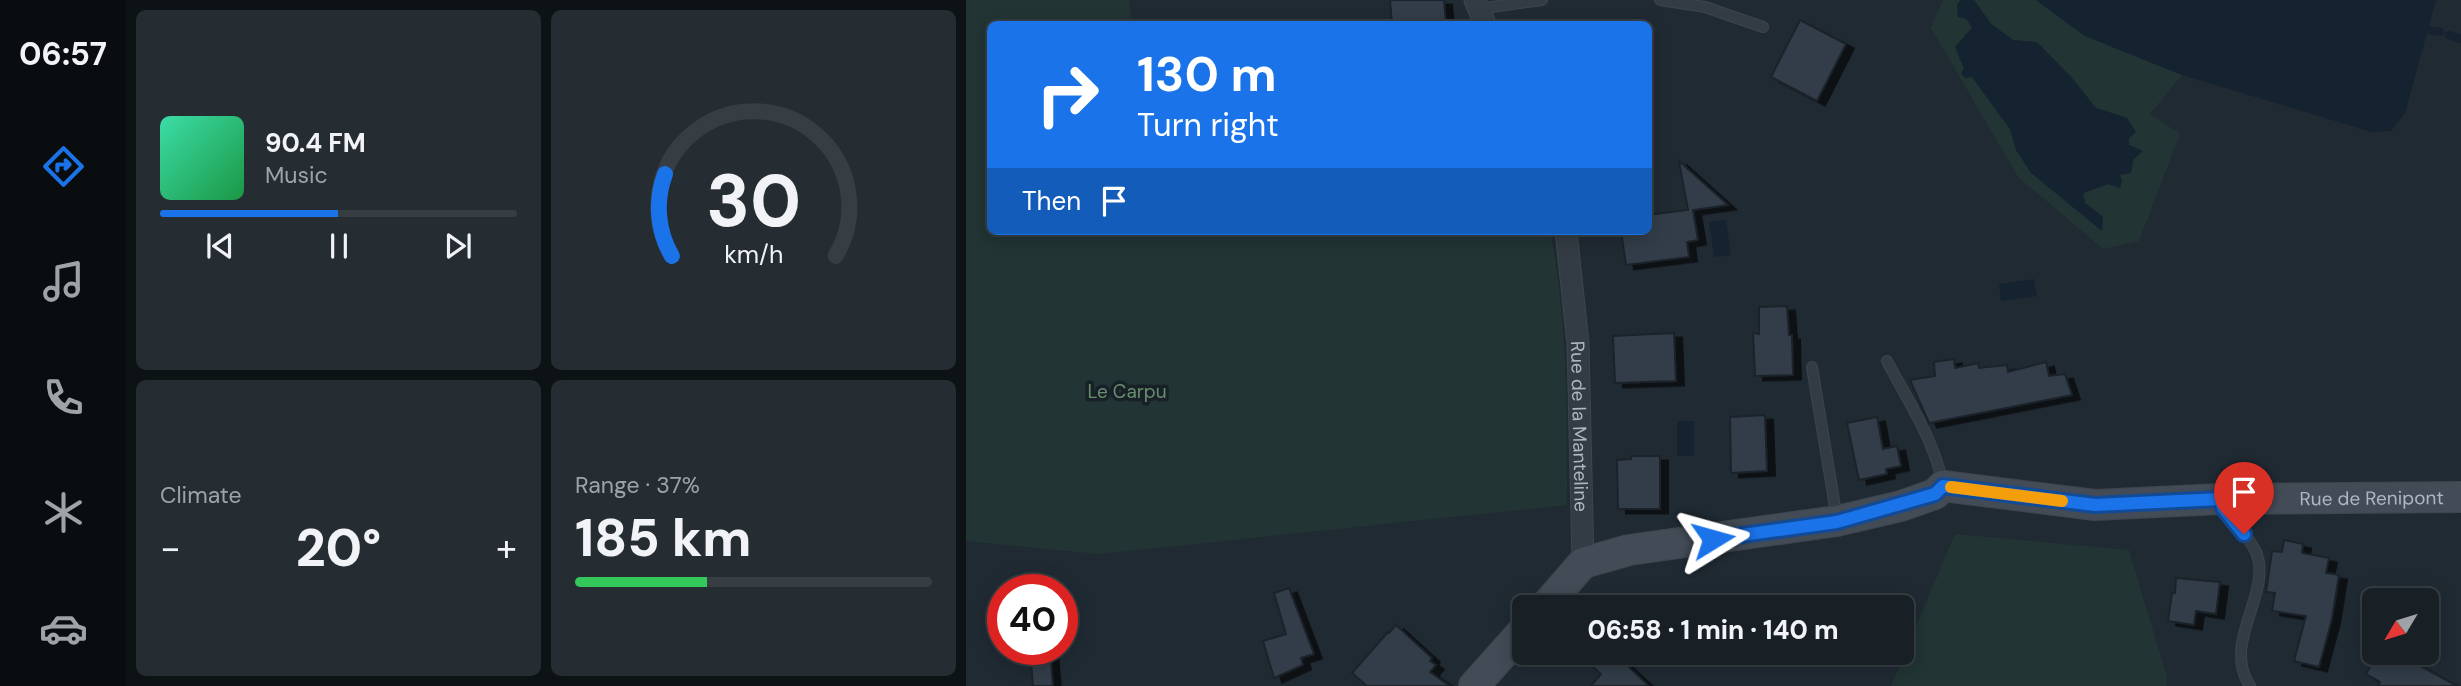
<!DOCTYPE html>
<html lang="en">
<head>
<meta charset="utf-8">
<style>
	body { margin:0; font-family:"DM Sans",sans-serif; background:#252d32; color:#f1f3f6; height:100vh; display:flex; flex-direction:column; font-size:26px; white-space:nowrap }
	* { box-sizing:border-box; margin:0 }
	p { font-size:23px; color:#9fa3a7 }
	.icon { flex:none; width:38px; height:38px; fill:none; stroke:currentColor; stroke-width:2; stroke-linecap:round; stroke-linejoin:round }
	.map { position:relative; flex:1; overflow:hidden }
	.details { display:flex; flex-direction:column; gap:10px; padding:10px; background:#0d1215; width:840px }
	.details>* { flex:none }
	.hud { position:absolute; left:21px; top:21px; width:665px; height:214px; border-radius:10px; box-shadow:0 4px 18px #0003,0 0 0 2px #363e43; background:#1a73e8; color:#fff; overflow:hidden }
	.needle { width:46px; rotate:232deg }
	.fabs { position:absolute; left:1396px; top:588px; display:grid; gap:14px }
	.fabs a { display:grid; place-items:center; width:77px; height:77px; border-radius:10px; background:#182026; box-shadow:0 4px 18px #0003,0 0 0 2px #363e43; font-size:35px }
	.speed { position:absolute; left:21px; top:574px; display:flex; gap:14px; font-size:35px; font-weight:700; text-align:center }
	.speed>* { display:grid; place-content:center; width:91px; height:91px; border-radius:50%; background:#182026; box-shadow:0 4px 18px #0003,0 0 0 2px #363e43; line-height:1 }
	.speed .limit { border:10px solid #d22; background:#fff; color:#111 }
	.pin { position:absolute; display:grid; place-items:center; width:60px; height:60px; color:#fff; margin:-72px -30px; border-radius:50% 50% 50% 0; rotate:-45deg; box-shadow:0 0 7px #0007 }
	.pin .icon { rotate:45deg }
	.me { position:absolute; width:77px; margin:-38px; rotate:82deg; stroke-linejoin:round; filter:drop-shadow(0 0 5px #0008) }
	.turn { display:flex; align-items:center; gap:24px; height:147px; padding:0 35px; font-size:32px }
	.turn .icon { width:91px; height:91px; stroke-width:2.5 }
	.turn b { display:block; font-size:49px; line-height:60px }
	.then { display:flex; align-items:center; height:66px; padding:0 35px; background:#0003; gap:14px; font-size:26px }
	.big { font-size:52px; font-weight:800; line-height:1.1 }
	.details .widget { flex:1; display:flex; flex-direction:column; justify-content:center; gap:10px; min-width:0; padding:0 24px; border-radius:10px; background:#252d32 }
	.details .dial { align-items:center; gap:0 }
	.dial svg { height:182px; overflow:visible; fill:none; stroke:#363e43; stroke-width:7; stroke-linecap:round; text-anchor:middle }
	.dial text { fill:#f1f3f6; stroke:none }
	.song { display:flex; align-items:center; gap:21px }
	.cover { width:84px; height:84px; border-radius:10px; background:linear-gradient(135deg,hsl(160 70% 55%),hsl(140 70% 35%)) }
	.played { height:7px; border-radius:4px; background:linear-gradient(90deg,#1a73e8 50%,#363e43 50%) }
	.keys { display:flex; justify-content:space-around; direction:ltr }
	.heat { display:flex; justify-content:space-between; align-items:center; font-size:38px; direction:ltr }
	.charge { height:10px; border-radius:5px; background:linear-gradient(90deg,#34c759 37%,#363e43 0) }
	.details .tiles { flex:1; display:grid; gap:10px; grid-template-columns:repeat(2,1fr) }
	.trip { position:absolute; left:546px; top:595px; width:402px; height:70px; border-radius:10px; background:#182026; box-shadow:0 4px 18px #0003,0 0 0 2px #363e43; font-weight:800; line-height:70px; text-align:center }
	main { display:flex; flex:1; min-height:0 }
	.dock { display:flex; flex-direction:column; width:126px; justify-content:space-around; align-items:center; background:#0a0d0f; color:#9fa3a7 }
	.dock .icon { width:49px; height:49px }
	.dock .selected { color:#1a73e8 }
	.dock b { font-size:32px; color:#f1f3f6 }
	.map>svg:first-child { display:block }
</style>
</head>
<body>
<main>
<nav class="dock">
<b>06:57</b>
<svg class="icon selected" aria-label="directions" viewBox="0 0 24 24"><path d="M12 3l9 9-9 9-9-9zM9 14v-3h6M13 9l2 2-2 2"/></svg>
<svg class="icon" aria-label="music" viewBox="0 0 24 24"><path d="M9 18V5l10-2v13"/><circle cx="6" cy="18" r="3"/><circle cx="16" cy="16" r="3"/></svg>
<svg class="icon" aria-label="phone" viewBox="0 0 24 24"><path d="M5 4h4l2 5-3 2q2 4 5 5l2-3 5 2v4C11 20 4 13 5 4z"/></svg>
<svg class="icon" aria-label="climate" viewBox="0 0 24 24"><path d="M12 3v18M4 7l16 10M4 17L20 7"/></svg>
<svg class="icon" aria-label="car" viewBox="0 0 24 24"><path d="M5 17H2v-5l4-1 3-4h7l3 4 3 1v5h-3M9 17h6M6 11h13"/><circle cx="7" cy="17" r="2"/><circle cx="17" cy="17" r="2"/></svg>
</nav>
<section class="details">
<div class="tiles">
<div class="widget">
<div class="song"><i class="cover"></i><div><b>90.4 FM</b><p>Music</p></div></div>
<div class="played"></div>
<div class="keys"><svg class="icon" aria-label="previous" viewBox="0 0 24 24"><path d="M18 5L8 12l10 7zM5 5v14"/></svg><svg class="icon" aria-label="pause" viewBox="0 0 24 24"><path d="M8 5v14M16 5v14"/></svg><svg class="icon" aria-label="next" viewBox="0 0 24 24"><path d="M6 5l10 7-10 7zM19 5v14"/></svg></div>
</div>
<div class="widget dial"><svg viewBox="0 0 100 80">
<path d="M14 69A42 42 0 1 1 86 69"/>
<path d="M14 69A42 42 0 0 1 11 33" stroke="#1a73e8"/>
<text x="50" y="56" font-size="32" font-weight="700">30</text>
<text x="50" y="72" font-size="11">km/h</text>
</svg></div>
<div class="widget"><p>Climate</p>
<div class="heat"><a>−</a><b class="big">20°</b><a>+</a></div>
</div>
<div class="widget"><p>Range · 37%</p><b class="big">185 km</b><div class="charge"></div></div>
</div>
</section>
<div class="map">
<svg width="1495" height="686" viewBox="0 0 1495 686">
	<defs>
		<filter id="shadow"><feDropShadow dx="8" dy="4.5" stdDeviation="0" flood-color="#0009"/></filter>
	</defs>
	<rect width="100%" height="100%" fill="#202a33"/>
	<g fill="#223434">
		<path d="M0,0h163l3,24h-142v207h560c18,90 17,182 17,274l-468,49 -133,-13z"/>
		<path d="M977,0h18l-4,5 15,23 -7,7 -6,24 51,70 6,21 85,80 2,-13 -18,-14 -2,-10 25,-9 34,-34 -13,-5v-7l6,-6 -8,-14 -31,-10 -25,-31 -34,-34 -24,-3 -22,-16 -17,-24h62l49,36 97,39 -32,39 30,20 -41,107 -36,8 -85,-72 -87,-149z"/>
		<path d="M989,534l174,16 38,127 -1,9h-275z"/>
	</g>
	<g fill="#15222f">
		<path d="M995,0h13l17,24 22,16 24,2 34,35 25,31 31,10 9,14 -7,6v7l14,6 -10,9 -2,13 -11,2 2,6 -2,7 -12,-4 -25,9 2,10 18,14 -1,14 -71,-58 -15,-23 -6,-21 -38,-52 -7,1 -4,-5 3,-5 -9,-21 17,-19 -5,-9 -9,-2 -1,-12z"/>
		<path d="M1070,0h400l-31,113 -14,18 -19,1 -190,-57 -97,-39z"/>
		<path d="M760,220l5,35 -17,2 -5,-35z"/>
		<path d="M1068,279l3,17 -36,5 -2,-17z"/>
		<rect x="711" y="421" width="17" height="35"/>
	</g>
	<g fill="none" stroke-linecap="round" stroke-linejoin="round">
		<g stroke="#15222f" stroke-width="8">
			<path d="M1463,30l11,2"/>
			<path d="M1483,35l12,4"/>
		</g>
	</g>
	<g fill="#333e49" stroke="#1b232a" stroke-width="2" filter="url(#shadow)">
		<path d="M424,0h54l2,24h-54z"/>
		<path d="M834,20l46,24 -29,57 -46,-24z"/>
		<path d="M713,161l49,44 -35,5 5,30 -11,2 2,15 -63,8 -5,-34h27v-16l40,-5z"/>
		<path d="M821,306l2,29h3l1,40 -38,1 -2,-43 6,1v-27z"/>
		<path d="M708,333l2,48 -61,2 -2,-47z"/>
		<path d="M988,359l1,9 23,-5 1,5 28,-3 1,7 38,-10 3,14 16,-2 7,21 -143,28 -19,-43 25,-4 -1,-14z"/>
		<path d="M799,415l2,56 -36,2 -1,-56z"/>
		<path d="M911,417l6,32 14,-3 4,20 -15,3 1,5 -28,6 -12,-57z"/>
		<path d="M665,456h29v53h-42l-1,-49 14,-1z"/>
		<path d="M1318,540l19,4 -1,9 27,5 -3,15 13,2 -7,44 -13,48 -25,-6 12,-45 -34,-5 3,-18 -9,-1 6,-41 10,1z"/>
		<path d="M1210,578l44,4 -4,32 -20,-3 -2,14 -26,-4 4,-28h3z"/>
		<path d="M323,588l25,66 -13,4 2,7 -29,13 -11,-37 23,-7 -12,-41z"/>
		<path d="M430,625l36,33 -2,3 6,4 -6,7 20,14h-83l-15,-13 36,-41 1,1z"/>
		<path d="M64,649h20l3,37h-20z"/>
		<path d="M611,653h37l35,33h-58l10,-12z"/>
		<path d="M1431,653l60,33h-79l2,-4 -14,-8 11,-20 14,9z"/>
	</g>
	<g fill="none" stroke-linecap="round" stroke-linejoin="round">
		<g stroke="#3d454d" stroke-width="12">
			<g id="lane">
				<path d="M694,0l45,7 58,20"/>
				<path d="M512,9l64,-9"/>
				<path d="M921,361c21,40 48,80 56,124"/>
				<path d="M846,367l25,152"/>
				<path d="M1255,502l2,6c10,15 26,28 33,44 17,41 -35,90 -6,134"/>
			</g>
		</g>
		<g stroke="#3d454d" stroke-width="23">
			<g id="street">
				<path d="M509,0l10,24"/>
				<path id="s1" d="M600,231l12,112 5,220"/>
			</g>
		</g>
		<g stroke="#3d454d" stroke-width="32">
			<g id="secondary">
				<path id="s2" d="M579,607l38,-44 46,-13 208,-29 64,-15 34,-12 8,-8 152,19 125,-6 241,-2"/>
				<path d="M508,686l50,-56"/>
			</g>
		</g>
		<use href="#lane" stroke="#333c44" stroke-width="10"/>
		<use href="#street" stroke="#333c44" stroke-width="21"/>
		<use href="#secondary" stroke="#424b56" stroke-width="30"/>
	</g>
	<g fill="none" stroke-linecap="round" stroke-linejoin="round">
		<g stroke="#114b97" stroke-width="18">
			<path id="route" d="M747,539l124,-17 98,-28 8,-8 152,19 125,-6 3,9 21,26"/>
		</g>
		<use href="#route" stroke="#1a73e8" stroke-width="12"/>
		<path stroke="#f59e0b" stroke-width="12" d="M985,487l111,14"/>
	</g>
	<g text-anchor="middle" stroke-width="7" stroke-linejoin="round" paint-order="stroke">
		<g font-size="19" fill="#688e6d" stroke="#192128">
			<text x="161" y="398">Le Carpu</text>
		</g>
		<g font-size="19" fill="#adb7c1" stroke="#192128">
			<text dy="7" stroke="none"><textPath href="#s1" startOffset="196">Rue de la Manteline</textPath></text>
			<text dy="7" stroke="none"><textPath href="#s2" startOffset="859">Rue de Renipont</textPath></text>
		</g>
	</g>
</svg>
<div class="fabs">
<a><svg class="needle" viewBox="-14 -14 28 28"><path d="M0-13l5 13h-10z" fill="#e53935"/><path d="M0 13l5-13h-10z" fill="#9fa3a7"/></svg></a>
</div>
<div class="speed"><div class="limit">40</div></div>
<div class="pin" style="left:1278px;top:534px;background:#d93025"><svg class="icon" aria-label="arrive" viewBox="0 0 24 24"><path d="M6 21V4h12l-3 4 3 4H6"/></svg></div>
<svg class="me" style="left:747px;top:539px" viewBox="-20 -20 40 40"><path d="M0-17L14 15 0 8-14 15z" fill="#1a73e8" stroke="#fff" stroke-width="4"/></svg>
<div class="trip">06:58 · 1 min · 140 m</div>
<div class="hud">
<div class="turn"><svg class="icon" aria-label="right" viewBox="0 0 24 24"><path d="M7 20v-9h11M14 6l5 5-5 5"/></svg><div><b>130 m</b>Turn right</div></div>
<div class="then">Then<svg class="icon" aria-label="arrive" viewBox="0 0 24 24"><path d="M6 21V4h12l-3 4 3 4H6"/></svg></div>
</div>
</div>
</main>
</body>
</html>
